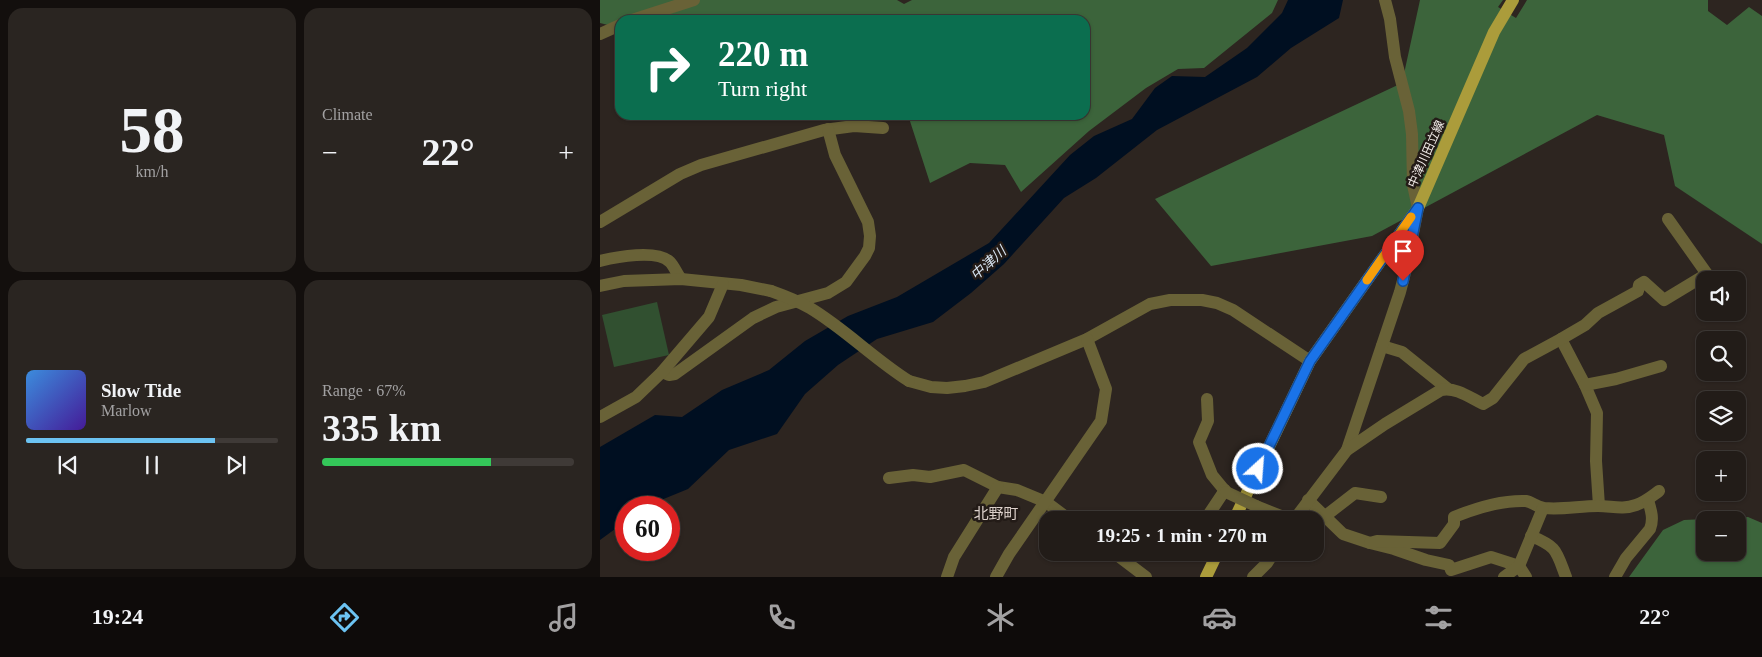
<!DOCTYPE html>
<html lang="en">
<head>
<meta charset="utf-8">
<style>
	body { margin:0; font-family:"Times New Roman","Noto Sans JP",serif; background:#2a2521; color:#f1f3f6; height:100vh; display:flex; flex-direction:column; font-size:19px; white-space:nowrap }
	* { box-sizing:border-box; margin:0 }
	p { font-size:16px; color:#a2a1a2 }
	.icon { flex:none; width:28px; height:28px; fill:none; stroke:currentColor; stroke-width:2; stroke-linecap:round; stroke-linejoin:round }
	.map { position:relative; flex:1; overflow:hidden }
	.drawer { display:flex; flex-direction:column; gap:8px; padding:8px; background:#130f0d; width:600px }
	.drawer>* { flex:none }
	.top-card { position:absolute; left:15px; top:15px; width:475px; height:105px; border-radius:15px; box-shadow:0 1px 4px #0004,0 0 0 1px #3f3a37; background:#0b6e4f; color:#fff; overflow:hidden }
	.buttons { position:absolute; left:1096px; top:271px; display:grid; gap:10px }
	.buttons a { display:grid; place-items:center; width:50px; height:50px; border-radius:10px; background:#221c18; box-shadow:0 1px 4px #0004,0 0 0 1px #3f3a37; font-size:25px }
	.speed { position:absolute; left:15px; top:496px; display:flex; gap:10px; font-size:25px; font-weight:700; text-align:center }
	.speed>* { display:grid; place-content:center; width:65px; height:65px; border-radius:50%; background:#221c18; box-shadow:0 1px 4px #0004,0 0 0 1px #3f3a37; line-height:1 }
	.speed .limit { border:8px solid #d22; background:#fff; color:#111 }
	.pin { position:absolute; display:grid; place-items:center; width:42px; height:42px; color:#fff; margin:-51px -21px; border-radius:50% 50% 50% 0; rotate:-45deg; box-shadow:0 0 5px #0007 }
	.pin .icon { rotate:45deg }
	.me { position:absolute; width:55px; margin:-28px; rotate:26deg; stroke-linejoin:round; filter:drop-shadow(0 0 4px #0008) }
	.turn { display:flex; align-items:center; gap:18px; height:105px; padding:0 20px; font-size:22px }
	.turn .icon { width:65px; height:65px; stroke-width:2.5 }
	.turn b { display:block; font-size:35px; line-height:42px }
	.big { font-size:38px; font-weight:800; line-height:1.1 }
	.drawer .tile { flex:1; display:flex; flex-direction:column; justify-content:center; gap:8px; min-width:0; padding:0 18px; border-radius:15px; background:#2a2521 }
	.drawer .dial { align-items:center; gap:0 }
	.dial b { font-size:65px; line-height:1 }
	.song { display:flex; align-items:center; gap:15px }
	.cover { width:60px; height:60px; border-radius:8px; background:linear-gradient(135deg,hsl(210 70% 55%),hsl(260 70% 35%)) }
	.played { height:5px; border-radius:2px; background:linear-gradient(90deg,#6cc3f2 75%,#3f3a37 75%) }
	.keys { display:flex; justify-content:space-around; direction:ltr }
	.heat { display:flex; justify-content:space-between; align-items:center; font-size:28px; direction:ltr }
	.charge { height:8px; border-radius:4px; background:linear-gradient(90deg,#34c759 67%,#3f3a37 0) }
	.drawer .tiles { flex:1; display:grid; gap:8px; grid-template-columns:repeat(2,1fr) }
	.trip { position:absolute; left:439px; top:511px; width:285px; height:50px; border-radius:15px; background:#221c18; box-shadow:0 1px 4px #0004,0 0 0 1px #3f3a37; font-weight:800; line-height:50px; text-align:center }
	.dock { display:flex; height:80px; justify-content:space-around; align-items:center; background:#0e0b0a; color:#a2a1a2 }
	.dock .icon { width:35px; height:35px }
	.dock .selected { color:#6cc3f2 }
	.dock b { font-size:22px; color:#f1f3f6 }
	main { display:flex; flex:1; min-height:0 }
	.map>svg:first-child { display:block }
</style>
</head>
<body>
<main>
<section class="drawer">
<div class="tiles">
<div class="tile dial"><b>58</b><p>km/h</p></div>
<div class="tile"><p>Climate</p>
<div class="heat"><a>−</a><b class="big">22°</b><a>+</a></div>
</div>
<div class="tile">
<div class="song"><i class="cover"></i><div><b>Slow Tide</b><p>Marlow</p></div></div>
<div class="played"></div>
<div class="keys"><svg class="icon" aria-label="previous" viewBox="0 0 24 24"><path d="M18 5L8 12l10 7zM5 5v14"/></svg><svg class="icon" aria-label="pause" viewBox="0 0 24 24"><path d="M8 5v14M16 5v14"/></svg><svg class="icon" aria-label="next" viewBox="0 0 24 24"><path d="M6 5l10 7-10 7zM19 5v14"/></svg></div>
</div>
<div class="tile"><p>Range · 67%</p><b class="big">335 km</b><div class="charge"></div></div>
</div>
</section>
<div class="map">
<svg width="1162" height="577" viewBox="0 0 1162 577">
	<rect width="100%" height="100%" fill="#2d2520"/>
	<path fill="#315030" d="M57,302l12,53 -55,12 -12,-52z"/>
	<g fill="#3c643b" fill-rule="evenodd">
		<path d="M0,0h297l7,4 8,-4h366l-6,13 -68,55 -26,1 -32,19 -57,43 -68,61 -16,-27 -35,-2 -40,20 -22,-68h177v-95h-465v8l-20,-5z"/>
		<path d="M820,0h83l-5,7 18,11 11,-18h181v11l19,14 22,-18 13,9v228l-87,-58 -11,-51 -67,-20 -225,121 -161,30 -56,-67 247,-116z"/>
		<path d="M1148,517l14,6v54h-133l34,-47 21,-10zM1105,520h33v32h-33z"/>
	</g>
	<path fill="#000f21" d="M688,0h55l-4,18 -48,30 -34,29 -100,53 -61,48 -32,20 -60,66 -33,29 -38,29 -56,17 -39,26 -33,29 -28,40 -48,16 -41,39 -44,18 -18,1v13l-26,19v-93l55,-32 27,2 40,-27 47,-20 36,-29 43,-25 49,-19 92,-54 81,-88 24,-19 38,-17 23,-31 17,-12 33,1 42,-29 35,-35z"/>
	<g fill="none" stroke-linecap="round" stroke-linejoin="round">
		<g stroke="#696237" stroke-width="12">
			<path d="M32,20l62,-20"/>
			<path d="M0,34l20,-9"/>
			<path d="M0,222l80,-48 21,-9 123,-35 30,-4 29,2"/>
			<path d="M0,261c16,-4 57,-12 70,1 4,4 7,12 11,17"/>
			<path d="M0,286l24,-5 57,-2 60,6 30,6"/>
			<path d="M961,339l24,46 12,28 -1,48 3,45"/>
			<path d="M782,346l20,6 46,37"/>
			<path d="M62,372l7,3 6,-1 78,-56 23,-11 52,-14 18,-11 19,-26 4,-8 1,-12 -2,-14 -33,-67 -7,-26"/>
			<path d="M309,381l22,6 16,1 18,-2 19,-4 103,-43 63,-35 20,-4h32l15,3 16,7 77,51"/>
			<path d="M985,385l31,-6 45,-13"/>
			<path d="M607,399l1,22 -9,21 13,33 14,17"/>
			<path d="M0,417l36,-20 26,-25 47,-55 14,-33"/>
			<path d="M747,450l53,-158 6,-23 12,-61 -5,-23 -1,-51 -3,-23 -14,-54 -5,-38 -5,-19"/>
			<path d="M289,478l24,-3 17,2 34,-7 34,17 19,3 29,12 24,18"/>
			<path d="M708,500l35,34 27,9 24,6 32,11 23,5 2,5 40,-13 28,9 7,11"/>
			<path d="M656,506l35,14"/>
			<path d="M724,517l31,-24 26,4"/>
			<path d="M605,520l20,-30"/>
			<path d="M694,520l53,-70 38,-26 56,-34c15,-3 28,7 42,14l10,-6 31,-39 37,-20 24,-14 13,-12 40,-22 1,-6 5,-3 20,18 43,-26 -39,-55"/>
			<path d="M931,536c27,11 25,15 35,41"/>
			<path d="M770,543l7,-2 63,2 14,-19v-7c22,-9 48,-17 72,-16 6,1 11,6 18,7 17,2 36,-2 54,-2 14,0 24,4 38,-1 9,-3 16,-9 23,-14"/>
			<path d="M513,552l33,25"/>
			<path d="M347,577l7,-20 44,-70"/>
			<path d="M396,577l13,-23 92,-133 5,-32 -19,-50"/>
			<path d="M653,577l14,-14 7,-11"/>
			<path d="M904,577l15,-11 24,-58"/>
			<path d="M1015,577l11,-19 24,-29c4,-10 1,-19 -2,-29"/>
		</g>
		<g stroke="#ab9c3b" stroke-width="12">
			<path d="M634,520l76,-159 108,-153 76,-176 19,-32"/>
			<path d="M606,577l12,-25"/>
		</g>
		<g stroke="#696237" stroke-width="12">
			<path d="M171,291c14,5 27,10 39,17 35,21 64,51 99,73"/>
			<path d="M626,492l30,14"/>
		</g>
	</g>
	<g fill="none" stroke-linecap="round" stroke-linejoin="round">
		<g stroke="#114b97" stroke-width="12">
			<path id="route" d="M658,469l52,-108 108,-153 -15,73"/>
		</g>
		<use href="#route" stroke="#1a73e8" stroke-width="9"/>
		<path stroke="#f59e0b" stroke-width="9" d="M767,280l44,-63"/>
	</g>
	<g text-anchor="middle" stroke-width="5" stroke-linejoin="round" paint-order="stroke">
		<g font-size="12" fill="#f5efec" stroke="#231b17">
			<text transform="translate(826 154) rotate(-66)" y="4">中津川田立線</text>
		</g>
		<g font-size="14" font-style="italic" fill="#d8e5f2" stroke="#231b17">
			<text transform="translate(388 263) rotate(-42)" y="5">中津川</text>
		</g>
		<g font-size="15" fill="#dcd0ca" stroke="#231b17">
			<text x="396" y="519">北野町</text>
		</g>
	</g>
</svg>
<div class="buttons">
<a><svg class="icon" aria-label="sound" viewBox="0 0 24 24"><path d="M4 9h4l5-4v14l-5-4H4zM17 9q2 3 0 6"/></svg></a>
<a><svg class="icon" aria-label="search" viewBox="0 0 24 24"><circle cx="10" cy="10" r="6"/><path d="M15 15l6 6"/></svg></a>
<a><svg class="icon" aria-label="layers" viewBox="0 0 24 24"><path d="M12 4l9 5-9 5-9-5zM3 14l9 5 9-5"/></svg></a>
<a>+</a>
<a>−</a>
</div>
<div class="speed"><div class="limit">60</div></div>
<div class="pin" style="left:803px;top:281px;background:#d93025"><svg class="icon" aria-label="arrive" viewBox="0 0 24 24"><path d="M6 21V4h12l-3 4 3 4H6"/></svg></div>
<svg class="me" style="left:658px;top:469px" viewBox="-20 -20 40 40"><circle r="17" fill="#1a73e8" stroke="#fff" stroke-width="3"/><path d="M0-11L8 9 0 5-8 9z" fill="#fff"/></svg>
<div class="trip">19:25 · 1 min · 270 m</div>
<div class="top-card">
<div class="turn"><svg class="icon" aria-label="right" viewBox="0 0 24 24"><path d="M7 20v-9h11M14 6l5 5-5 5"/></svg><div><b>220 m</b>Turn right</div></div>
</div>
</div>
</main>
<nav class="dock">
<b>19:24</b>
<svg class="icon selected" aria-label="directions" viewBox="0 0 24 24"><path d="M12 3l9 9-9 9-9-9zM9 14v-3h6M13 9l2 2-2 2"/></svg>
<svg class="icon" aria-label="music" viewBox="0 0 24 24"><path d="M9 18V5l10-2v13"/><circle cx="6" cy="18" r="3"/><circle cx="16" cy="16" r="3"/></svg>
<svg class="icon" aria-label="phone" viewBox="0 0 24 24"><path d="M5 4h4l2 5-3 2q2 4 5 5l2-3 5 2v4C11 20 4 13 5 4z"/></svg>
<svg class="icon" aria-label="climate" viewBox="0 0 24 24"><path d="M12 3v18M4 7l16 10M4 17L20 7"/></svg>
<svg class="icon" aria-label="car" viewBox="0 0 24 24"><path d="M5 17H2v-5l4-1 3-4h7l3 4 3 1v5h-3M9 17h6M6 11h13"/><circle cx="7" cy="17" r="2"/><circle cx="17" cy="17" r="2"/></svg>
<svg class="icon" aria-label="filters" viewBox="0 0 24 24"><path d="M4 7h16M4 17h16"/><circle cx="9" cy="7" r="2"/><circle cx="15" cy="17" r="2"/></svg>
<b>22°</b>
</nav>
</body>
</html>
